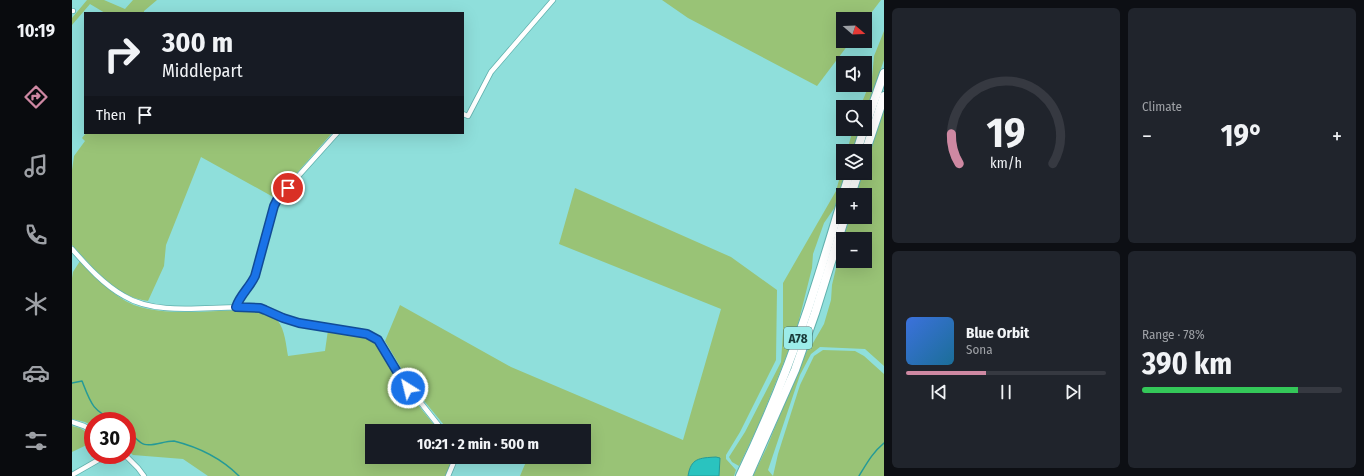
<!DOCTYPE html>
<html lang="en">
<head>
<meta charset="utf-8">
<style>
	body { margin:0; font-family:"Fira Sans Condensed",sans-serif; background:#20242c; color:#f1f3f6; height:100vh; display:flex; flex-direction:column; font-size:15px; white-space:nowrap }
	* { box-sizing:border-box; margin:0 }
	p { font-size:13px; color:#9ea1a6 }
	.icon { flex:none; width:22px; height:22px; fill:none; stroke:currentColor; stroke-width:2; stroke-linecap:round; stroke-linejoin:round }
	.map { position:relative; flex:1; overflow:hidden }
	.sheet { display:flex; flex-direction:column; gap:8px; padding:8px; background:#0d0f14; width:480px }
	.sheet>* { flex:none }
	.top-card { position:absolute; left:12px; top:12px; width:380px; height:122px; border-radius:0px; box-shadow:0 4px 16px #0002; background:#171b24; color:#f1f3f6; overflow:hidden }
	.needle { width:26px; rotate:109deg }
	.controls { position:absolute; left:764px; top:12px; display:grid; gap:8px }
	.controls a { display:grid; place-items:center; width:36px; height:36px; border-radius:0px; background:#171b24; box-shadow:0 4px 16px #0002; font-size:20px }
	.speed { position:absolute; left:12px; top:412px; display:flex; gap:8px; font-size:20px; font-weight:700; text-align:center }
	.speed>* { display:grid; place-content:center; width:52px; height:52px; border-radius:50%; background:#171b24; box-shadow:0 4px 16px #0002; line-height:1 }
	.speed .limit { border:6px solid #d22; background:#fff; color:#111 }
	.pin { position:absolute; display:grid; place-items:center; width:34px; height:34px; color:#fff; margin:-17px; border:2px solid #fff; border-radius:50%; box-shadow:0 1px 4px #0007 }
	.me { position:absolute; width:44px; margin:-22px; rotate:324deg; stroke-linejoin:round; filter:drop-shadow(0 0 3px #0008) }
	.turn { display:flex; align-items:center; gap:14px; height:84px; padding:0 12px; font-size:18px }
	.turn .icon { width:52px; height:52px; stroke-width:2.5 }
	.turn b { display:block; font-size:28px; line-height:34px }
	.then { display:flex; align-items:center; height:38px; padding:0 12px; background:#0003; gap:8px; font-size:15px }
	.big { font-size:30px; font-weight:700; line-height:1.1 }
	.sheet .card { flex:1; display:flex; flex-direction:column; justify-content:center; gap:6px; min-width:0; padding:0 14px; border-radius:6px; background:#20242c }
	.sheet .dial { align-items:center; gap:0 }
	.dial svg { height:104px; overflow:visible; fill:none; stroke:#363941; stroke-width:7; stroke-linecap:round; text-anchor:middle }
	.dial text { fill:#f1f3f6; stroke:none }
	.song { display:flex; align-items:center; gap:12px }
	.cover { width:48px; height:48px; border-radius:6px; background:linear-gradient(135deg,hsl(220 70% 55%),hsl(200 70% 35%)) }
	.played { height:4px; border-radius:2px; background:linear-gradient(90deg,#ce88a2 40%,#363941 40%) }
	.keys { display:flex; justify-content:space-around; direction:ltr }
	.heat { display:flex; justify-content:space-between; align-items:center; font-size:22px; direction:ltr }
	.charge { height:6px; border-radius:3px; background:linear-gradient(90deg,#34c759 78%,#363941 0) }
	.sheet .tiles { flex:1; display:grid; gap:8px; grid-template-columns:repeat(2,1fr) }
	.trip { position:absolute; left:293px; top:424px; width:226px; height:40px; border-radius:0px; background:#171b24; box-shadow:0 4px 16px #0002; font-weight:700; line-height:40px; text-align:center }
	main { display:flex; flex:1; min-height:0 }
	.menu { display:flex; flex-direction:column; width:72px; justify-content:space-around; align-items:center; background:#090b0e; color:#9ea1a6 }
	.menu .icon { width:28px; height:28px }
	.menu .on { color:#ce88a2 }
	.menu b { font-size:18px; color:#f1f3f6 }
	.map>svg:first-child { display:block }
</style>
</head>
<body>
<main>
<nav class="menu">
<b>10:19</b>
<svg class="icon on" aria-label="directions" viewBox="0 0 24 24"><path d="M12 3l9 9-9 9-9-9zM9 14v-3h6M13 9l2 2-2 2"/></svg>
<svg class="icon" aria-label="music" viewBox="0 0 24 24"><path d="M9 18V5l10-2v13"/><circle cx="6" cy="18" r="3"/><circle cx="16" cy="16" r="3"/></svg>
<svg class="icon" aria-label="phone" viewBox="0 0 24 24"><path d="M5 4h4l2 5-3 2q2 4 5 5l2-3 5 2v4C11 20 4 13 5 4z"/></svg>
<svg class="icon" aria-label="climate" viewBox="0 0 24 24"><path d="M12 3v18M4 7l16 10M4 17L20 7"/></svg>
<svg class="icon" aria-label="car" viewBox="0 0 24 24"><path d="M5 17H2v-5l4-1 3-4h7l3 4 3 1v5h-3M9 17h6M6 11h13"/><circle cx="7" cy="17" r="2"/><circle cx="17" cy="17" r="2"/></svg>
<svg class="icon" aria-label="filters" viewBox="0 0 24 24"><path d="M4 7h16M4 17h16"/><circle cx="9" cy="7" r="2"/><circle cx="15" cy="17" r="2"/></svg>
</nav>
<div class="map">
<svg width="812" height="476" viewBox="0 0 812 476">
	<rect width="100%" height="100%" fill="#8fdfdb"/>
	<g fill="#99c376">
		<path d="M15,0h17l21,9 8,-9h24l-13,11v2h-39l-15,-9 -18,21v-7z"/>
		<path d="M590,0h219l-16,21v-2h-22v22h8l-34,45 -129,-68z"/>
		<path d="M812,31v29l-19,54v-7h-5l12,-29 2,-22z"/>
		<path d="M812,109v257l-19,-17 -45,-2 -9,7 -11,21 -32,95 5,6h-20l14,-29 37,-92 9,-12 11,-19 7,-24 1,-15 11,-46v22h22v-22h-22l7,-22h15v-22h-9l7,-22h2v-5z"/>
		<path d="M781,129h7l-8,22h-5z"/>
		<path d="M14,133h246l-57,65 -74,-41 -35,88 -2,21 -16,35c-6,-1 -12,-2 -18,-5 -22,-9 -42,-34 -58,-51v-75l2,-14 11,-15 -3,-3z"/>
		<path d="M771,165v8h3l-11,34 -11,16 -11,31 -1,14 -16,64 -37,92 -20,42 -7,-4 -3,-5 16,-25 36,-70 2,-30v-49l53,-92z"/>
		<path d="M503,188l156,69 46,33 -1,70 -36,72 -14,23v4l10,11 -2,6h-15l1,-18 -32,17v1h-168l8,-19h56v-26h-135l-38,-46 -26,-44 15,-36 111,62 172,73 38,-131 -162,-65z"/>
		<path d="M8,261c16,16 32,35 54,44 18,7 42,7 61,7 19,0 72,-7 83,9 7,9 8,24 10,35l37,-5 3,-21c17,2 37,3 50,14l24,41 37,46h-67v26h82l-5,14 -4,5h-237l-25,-17 -50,-4 -6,-5v-29h-34v5l-8,-4 -13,-3v-141l1,-6z"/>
		<path d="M751,350l32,1 9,5 20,18v102h-111l5,-22 22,-69 14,-29z"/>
		<path d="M0,426l8,2 13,8v6l-21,10z"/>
	</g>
	<path fill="#2ac3bf" stroke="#259a97" d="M644,457l4,1 -1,18h-31c3,-18 11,-18 28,-19z"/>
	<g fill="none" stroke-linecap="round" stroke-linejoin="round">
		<g stroke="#259a97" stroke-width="1.5">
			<path d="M0,383l10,-2c9,23 10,29 33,40"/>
			<path d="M55,430c15,13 13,18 34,13 4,-1 9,-2 13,-2 24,6 47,17 65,35"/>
			<path d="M787,476c8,-13 14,-24 25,-33"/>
		</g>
		<g stroke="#61b0ad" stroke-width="6">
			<g id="street">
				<path d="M0,11h1"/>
				<path d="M391,114l5,2 23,-44 62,-72"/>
				<path d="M0,249c15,17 32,36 52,47 36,22 93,8 134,12 13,2 27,11 40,15 22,5 46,8 69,11l11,6 21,35 44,56"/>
				<path d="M164,307c4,-12 14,-20 19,-31l20,-74 62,-69"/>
				<path d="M0,422l12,4 9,5"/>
				<path d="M53,455l13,13 6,8"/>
				<path d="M0,475l35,-20"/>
				<path d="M376,476l8,-19"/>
			</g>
		</g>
		<g stroke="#61b0ad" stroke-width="10">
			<g id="highway">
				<path d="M793,127l19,-54"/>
				<path d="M785,151l7,-22"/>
				<path d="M793,153l19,-57"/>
				<path d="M771,195l7,-22"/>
				<path d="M779,195l7,-22"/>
				<path d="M668,476c26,-54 49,-110 68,-167 12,-37 24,-75 35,-113"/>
				<path d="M676,476l47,-106 20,-57 30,-96"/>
			</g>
		</g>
		<use href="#street" stroke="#fff" stroke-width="4.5"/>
		<use href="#highway" stroke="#fff" stroke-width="8"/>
	</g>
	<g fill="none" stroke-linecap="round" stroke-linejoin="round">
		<g stroke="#114b97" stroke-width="10">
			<path id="route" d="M216,188l-10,10 -4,8 -19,70c-5,11 -15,19 -19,31l24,1 5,2 18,8 16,5 68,11 11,6 21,35 9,13"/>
		</g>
		<use href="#route" stroke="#1a73e8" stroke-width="7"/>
	</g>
	<g text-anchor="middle" stroke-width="3" stroke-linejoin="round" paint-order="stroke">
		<rect fill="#9cece9" stroke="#406f6e" stroke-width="1" x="712" y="327" width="28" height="22" rx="3"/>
		<g font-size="13" font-weight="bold" fill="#193a39">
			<text x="726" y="343">A78</text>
		</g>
	</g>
</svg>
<div class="controls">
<a><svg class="needle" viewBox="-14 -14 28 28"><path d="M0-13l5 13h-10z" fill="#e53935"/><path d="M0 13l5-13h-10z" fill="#9ea1a6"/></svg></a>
<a><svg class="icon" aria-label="sound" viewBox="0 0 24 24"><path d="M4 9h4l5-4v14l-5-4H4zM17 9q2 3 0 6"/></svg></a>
<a><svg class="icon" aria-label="search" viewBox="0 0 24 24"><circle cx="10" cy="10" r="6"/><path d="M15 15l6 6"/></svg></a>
<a><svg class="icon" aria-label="layers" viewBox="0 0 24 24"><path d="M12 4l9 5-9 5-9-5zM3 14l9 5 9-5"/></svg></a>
<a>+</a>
<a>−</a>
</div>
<div class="speed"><div class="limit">30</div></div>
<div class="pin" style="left:216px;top:188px;background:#d93025"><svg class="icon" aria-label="arrive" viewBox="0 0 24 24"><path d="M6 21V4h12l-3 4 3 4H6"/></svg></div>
<svg class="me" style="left:336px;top:388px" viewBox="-20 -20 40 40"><circle r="17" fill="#1a73e8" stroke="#fff" stroke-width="3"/><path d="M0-11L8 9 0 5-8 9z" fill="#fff"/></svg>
<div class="trip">10:21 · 2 min · 500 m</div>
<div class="top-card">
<div class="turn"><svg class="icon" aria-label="right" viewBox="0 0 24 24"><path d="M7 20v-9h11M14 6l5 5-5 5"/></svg><div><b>300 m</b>Middlepart</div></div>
<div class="then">Then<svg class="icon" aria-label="arrive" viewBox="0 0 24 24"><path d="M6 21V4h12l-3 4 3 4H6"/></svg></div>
</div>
</div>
<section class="sheet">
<div class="tiles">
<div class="card dial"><svg viewBox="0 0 100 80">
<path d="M14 69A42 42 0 1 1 86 69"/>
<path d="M14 69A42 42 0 0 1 8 46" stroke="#ce88a2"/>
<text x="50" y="56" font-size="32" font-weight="700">19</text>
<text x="50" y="72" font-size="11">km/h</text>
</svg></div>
<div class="card"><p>Climate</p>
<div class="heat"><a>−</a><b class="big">19°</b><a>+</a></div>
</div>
<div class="card">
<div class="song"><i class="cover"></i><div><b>Blue Orbit</b><p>Sona</p></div></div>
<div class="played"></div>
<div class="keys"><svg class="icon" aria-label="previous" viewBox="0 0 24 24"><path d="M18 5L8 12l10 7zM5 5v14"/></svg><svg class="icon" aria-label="pause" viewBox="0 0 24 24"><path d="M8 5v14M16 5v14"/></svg><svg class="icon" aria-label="next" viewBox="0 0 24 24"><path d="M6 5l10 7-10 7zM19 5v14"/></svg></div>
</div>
<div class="card"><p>Range · 78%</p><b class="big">390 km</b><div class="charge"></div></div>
</div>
</section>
</main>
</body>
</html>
